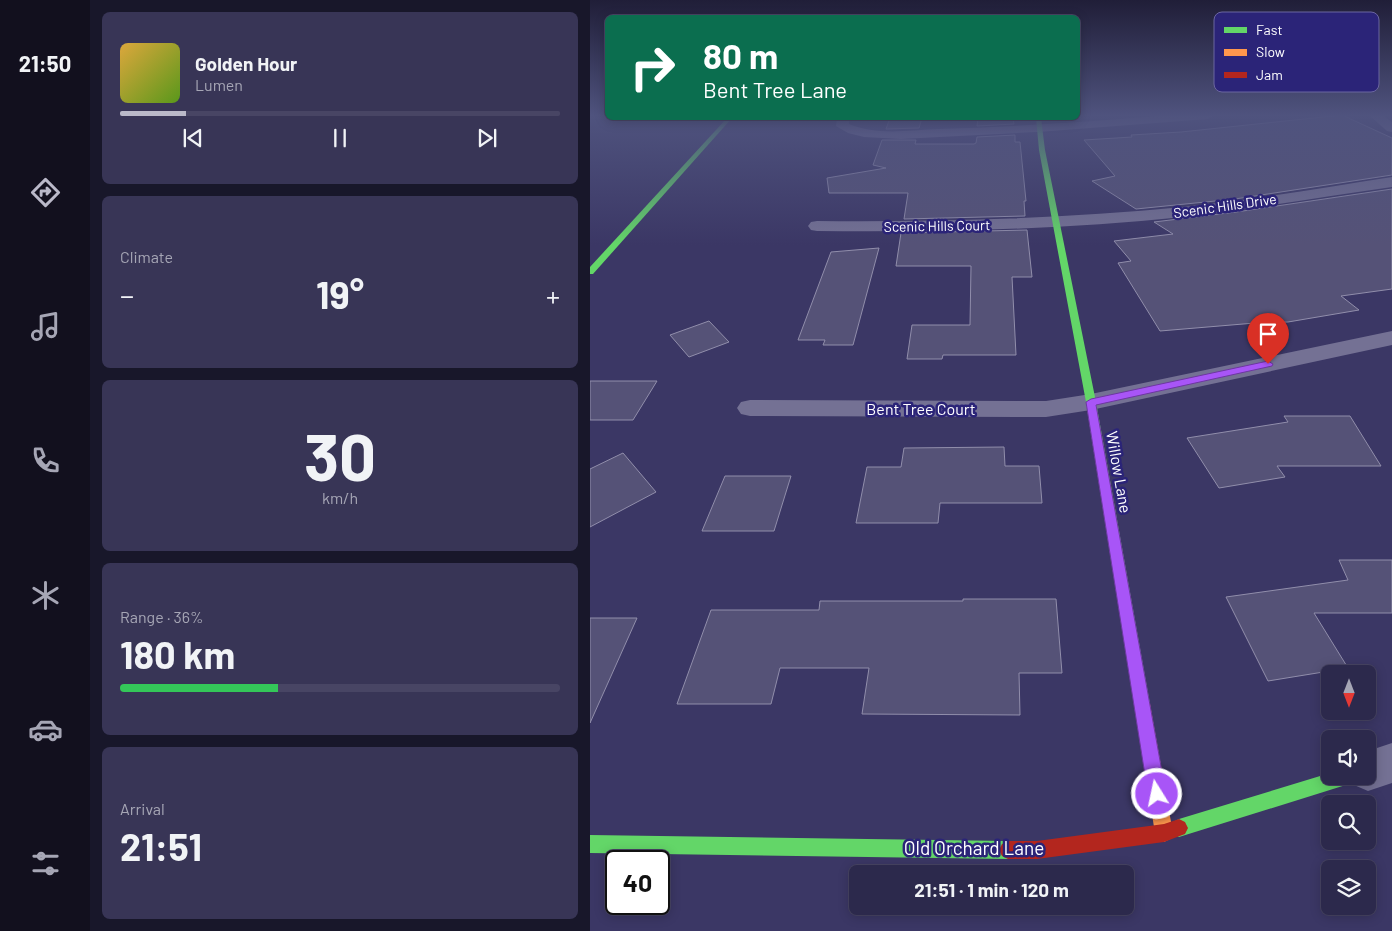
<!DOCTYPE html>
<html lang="en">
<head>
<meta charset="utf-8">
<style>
	body { margin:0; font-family:Barlow,sans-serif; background:#383556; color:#f1f3f6; height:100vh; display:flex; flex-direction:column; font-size:19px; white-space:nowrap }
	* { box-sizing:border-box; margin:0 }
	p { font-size:16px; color:#a6a6b5 }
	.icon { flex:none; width:28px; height:28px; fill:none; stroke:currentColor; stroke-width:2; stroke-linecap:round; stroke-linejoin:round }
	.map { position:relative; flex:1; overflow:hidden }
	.drawer { display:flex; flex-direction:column; gap:12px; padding:12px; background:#18172a; width:500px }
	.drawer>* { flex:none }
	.banner { position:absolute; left:15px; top:15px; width:475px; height:105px; border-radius:8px; box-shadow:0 2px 12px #0003,0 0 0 1px #484564; background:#0b6e4f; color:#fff; overflow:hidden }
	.needle { width:32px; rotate:180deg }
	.controls { position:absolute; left:731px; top:665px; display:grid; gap:10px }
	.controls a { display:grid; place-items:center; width:55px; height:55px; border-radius:8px; background:#2c294c; box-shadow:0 2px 12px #0003,0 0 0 1px #484564; font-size:25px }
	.speed { position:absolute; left:15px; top:850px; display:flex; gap:10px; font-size:25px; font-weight:700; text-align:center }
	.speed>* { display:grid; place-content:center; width:65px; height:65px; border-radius:50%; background:#2c294c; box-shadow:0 2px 12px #0003,0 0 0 1px #484564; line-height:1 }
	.speed .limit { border:2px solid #111; border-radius:8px; background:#fff; color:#111 }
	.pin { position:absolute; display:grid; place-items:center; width:42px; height:42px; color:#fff; margin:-51px -21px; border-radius:50% 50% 50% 0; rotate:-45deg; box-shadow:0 0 5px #0007 }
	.pin .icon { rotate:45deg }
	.me { position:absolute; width:55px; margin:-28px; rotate:350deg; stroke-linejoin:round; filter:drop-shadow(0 0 4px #0008) }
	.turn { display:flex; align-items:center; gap:18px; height:105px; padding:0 15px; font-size:22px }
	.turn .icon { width:65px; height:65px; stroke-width:2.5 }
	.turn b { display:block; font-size:35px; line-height:42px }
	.big { font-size:38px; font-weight:700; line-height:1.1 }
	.drawer .card { flex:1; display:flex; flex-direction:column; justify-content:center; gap:8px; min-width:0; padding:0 18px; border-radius:8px; background:#383556 }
	.drawer .dial { align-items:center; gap:0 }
	.dial b { font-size:65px; line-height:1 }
	.song { display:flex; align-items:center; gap:15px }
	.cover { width:60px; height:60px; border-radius:8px; background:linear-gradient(135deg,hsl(40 70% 55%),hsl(90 70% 35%)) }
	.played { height:5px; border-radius:2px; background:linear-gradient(90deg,#bab9c9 15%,#484564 15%) }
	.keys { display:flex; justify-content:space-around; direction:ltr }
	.heat { display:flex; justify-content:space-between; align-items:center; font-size:28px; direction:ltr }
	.charge { height:8px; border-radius:4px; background:linear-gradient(90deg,#34c759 36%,#484564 0) }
	.trip { position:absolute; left:259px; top:865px; width:285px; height:50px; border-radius:8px; background:#2c294c; box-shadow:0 2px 12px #0003,0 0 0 1px #484564; font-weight:700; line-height:50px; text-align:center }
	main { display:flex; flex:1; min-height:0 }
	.tabs { display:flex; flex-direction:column; width:90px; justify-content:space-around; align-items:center; background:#12101e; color:#a6a6b5 }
	.tabs .icon { width:35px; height:35px }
	.tabs .on { color:#bab9c9 }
	.tabs b { font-size:22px; color:#f1f3f6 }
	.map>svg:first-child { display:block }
</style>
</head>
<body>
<main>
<nav class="tabs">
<b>21:50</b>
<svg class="icon on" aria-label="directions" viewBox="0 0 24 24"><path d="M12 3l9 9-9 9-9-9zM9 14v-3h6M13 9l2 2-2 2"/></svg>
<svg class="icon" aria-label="music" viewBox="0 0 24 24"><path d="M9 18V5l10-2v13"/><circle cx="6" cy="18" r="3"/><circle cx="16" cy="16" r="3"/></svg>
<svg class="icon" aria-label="phone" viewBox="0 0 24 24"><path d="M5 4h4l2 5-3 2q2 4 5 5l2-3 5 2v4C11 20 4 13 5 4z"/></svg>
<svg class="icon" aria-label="climate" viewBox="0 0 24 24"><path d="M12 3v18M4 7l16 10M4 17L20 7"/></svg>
<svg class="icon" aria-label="car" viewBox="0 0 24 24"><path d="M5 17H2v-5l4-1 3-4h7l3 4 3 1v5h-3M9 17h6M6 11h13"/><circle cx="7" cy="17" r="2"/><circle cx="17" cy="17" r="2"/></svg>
<svg class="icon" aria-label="filters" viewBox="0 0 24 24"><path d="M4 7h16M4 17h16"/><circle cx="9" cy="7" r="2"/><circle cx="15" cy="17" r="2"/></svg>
</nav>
<section class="drawer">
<div class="card">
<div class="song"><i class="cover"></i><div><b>Golden Hour</b><p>Lumen</p></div></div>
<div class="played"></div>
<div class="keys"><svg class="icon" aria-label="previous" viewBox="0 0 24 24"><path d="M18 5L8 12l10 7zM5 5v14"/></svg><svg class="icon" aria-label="pause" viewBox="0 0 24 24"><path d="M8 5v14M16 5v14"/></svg><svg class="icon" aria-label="next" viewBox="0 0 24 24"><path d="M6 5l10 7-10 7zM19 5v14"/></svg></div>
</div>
<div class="card"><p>Climate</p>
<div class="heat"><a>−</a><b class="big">19°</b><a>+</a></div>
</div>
<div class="card dial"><b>30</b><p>km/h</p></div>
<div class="card"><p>Range · 36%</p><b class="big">180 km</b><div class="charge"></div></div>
<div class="card"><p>Arrival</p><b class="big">21:51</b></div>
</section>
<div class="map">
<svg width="802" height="931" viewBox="0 0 802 931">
	<rect width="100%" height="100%" fill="#3b3765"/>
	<g fill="#555277" stroke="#918eab">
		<path d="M752,115l50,23v37l-157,24 -99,10 -44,-28 23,-5 -31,-36 48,-3 -1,-2 50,-3z"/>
		<path d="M300,118h32l-3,10 -33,1z"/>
		<path d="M388,118h35l1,6 -37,2z"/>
		<path d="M425,135v7h5l6,59h-2l1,15 -121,3 4,-26h-79l-2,-15 59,-10 -13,-3 9,-25h34l-1,4h59l2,-1 1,-6z"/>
		<path d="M802,189v100l-51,7 18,14 -71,12 -33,1 -95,8 -42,-68 13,-2 -17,-20 59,-7 -19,-12 82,-10z"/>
		<path d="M437,230l5,47h-20l4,78h-73l-1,4h-35l5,-34h58l1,-59h-75l5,-33z"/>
		<path d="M289,248l-26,97h-30l2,-5h-27l33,-88z"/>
		<path d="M119,321l20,21 -40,15 -19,-22z"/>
		<path d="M0,381h67l-24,39h-43z"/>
		<path d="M694,416h66l31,50h-104l8,11 -66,11 -32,-50 101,-16z"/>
		<path d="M414,447l1,19h34l3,37h-102l-2,20h-82l11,-56h34l3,-19z"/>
		<path d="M33,453l33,39 -66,35v-58z"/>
		<path d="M135,476h66l-17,55h-72z"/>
		<path d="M749,560h53v53h-78l34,55 -80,13 -42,-84 122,-17z"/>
		<path d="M373,599h93l6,74h-43l1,42 -158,-1 7,-46h-89l-9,36h-94l34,-94h108l1,-9h143z"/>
		<path d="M0,618h47l-47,105z"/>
	</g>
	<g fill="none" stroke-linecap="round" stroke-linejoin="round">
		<g fill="#747194" fill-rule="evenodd">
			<path d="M581,115h43l-6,4 -170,13 -137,7 -37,-2 -16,-4 -12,-7 1,-8h12v6c28,12 60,6 90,5 78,-2 155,-8 232,-14z"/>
			<path d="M779,115h13l10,7v10l-5,-1z"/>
			<path d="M802,177v10c-70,10 -139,22 -209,30 -122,13 -244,15 -366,14l-6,-1 -3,-4 3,-4 6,-1c122,1 244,-2 366,-14 70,-7 139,-19 209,-30z"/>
			<path d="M802,331v14l-301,65 -45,7 -296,-1 -9,-2 -4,-6 4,-6 9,-2 296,1 45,-7z"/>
			<path d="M802,743v40l-24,8 -14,-6 -4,-9h18v-25z"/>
		</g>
		<g fill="#63d668" fill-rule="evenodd">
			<path d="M137,118h5l-139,156h-3v-7z"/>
			<path d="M446,118h5l4,32 51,252 54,302 -3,5 -5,3 -5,-3 -3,-5 -48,-302 -47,-252z"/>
			<path d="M740,773v3h27l-2,6 -6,2 -170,53 -6,-3 -3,-6 3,-6 6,-3z"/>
			<path d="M0,835l418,6 6,3 3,6 -3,6 -6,3 -418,-6z"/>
		</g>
		<path fill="#ff974d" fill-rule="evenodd" d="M552,696l5,3 3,5 23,129 -3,6 -6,3 -6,-3 -3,-6 -21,-129 3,-5z"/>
		<path fill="#b3261e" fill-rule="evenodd" d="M589,819l6,3 3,6 -3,6 -21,8 -127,17h-29l-6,-3 -3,-6 3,-6 6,-3h29l127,-17z"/>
	</g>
	<linearGradient id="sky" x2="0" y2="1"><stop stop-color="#201e38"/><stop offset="0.47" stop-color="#4f537e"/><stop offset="1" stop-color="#4f537e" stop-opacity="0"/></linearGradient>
	<rect width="802" height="245" fill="url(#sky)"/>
	<path fill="#a855f7" stroke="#6d37a1" d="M678,361l5,3 -1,2 -176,39 70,389 -3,6 -6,2 -6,-2 -3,-6 -62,-392 5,-3z"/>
	<g text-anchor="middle" stroke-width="5" stroke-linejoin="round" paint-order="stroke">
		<g font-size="14" fill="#fff" stroke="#2b2478">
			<text transform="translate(635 206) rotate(-8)" y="5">Scenic Hills Drive</text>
			<text transform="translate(347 226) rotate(-1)" y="5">Scenic Hills Court</text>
		</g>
		<g font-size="16" fill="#fff" stroke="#2b2478">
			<text x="331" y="415">Bent Tree Court</text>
			<text transform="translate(529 472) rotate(80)" y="6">Willow Lane</text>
		</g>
		<g font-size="19" fill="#fff" stroke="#2b2478">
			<text x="384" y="855">Old Orchard Lane</text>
		</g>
	</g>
	<rect x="624" y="12" width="165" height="80" rx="8" fill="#2b2478" stroke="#6b66a0" stroke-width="1"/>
	<rect x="634" y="27" width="23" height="6" fill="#63d668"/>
	<rect x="634" y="49" width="23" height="7" fill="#ff974d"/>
	<rect x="634" y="72" width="23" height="6" fill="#b3261e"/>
	<g font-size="14" fill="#fff">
		<text x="666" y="35">Fast</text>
		<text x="666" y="57">Slow</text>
		<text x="666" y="80">Jam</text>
	</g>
</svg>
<div class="controls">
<a><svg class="needle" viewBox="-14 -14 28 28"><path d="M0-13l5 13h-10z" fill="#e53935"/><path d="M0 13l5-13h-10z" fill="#a6a6b5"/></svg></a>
<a><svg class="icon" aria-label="sound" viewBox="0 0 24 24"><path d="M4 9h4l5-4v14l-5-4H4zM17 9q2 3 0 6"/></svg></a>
<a><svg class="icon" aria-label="search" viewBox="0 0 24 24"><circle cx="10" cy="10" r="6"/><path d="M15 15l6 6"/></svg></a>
<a><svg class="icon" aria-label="layers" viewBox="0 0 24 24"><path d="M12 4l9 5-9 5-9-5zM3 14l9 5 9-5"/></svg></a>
</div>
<div class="speed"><div class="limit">40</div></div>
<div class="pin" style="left:678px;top:364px;background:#d93025"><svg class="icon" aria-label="arrive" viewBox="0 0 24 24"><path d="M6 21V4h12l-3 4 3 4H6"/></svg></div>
<svg class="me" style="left:567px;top:794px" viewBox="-20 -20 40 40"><circle r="17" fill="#a855f7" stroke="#fff" stroke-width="3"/><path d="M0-11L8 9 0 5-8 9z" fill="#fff"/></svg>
<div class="trip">21:51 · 1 min · 120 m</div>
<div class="banner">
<div class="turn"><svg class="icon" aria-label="right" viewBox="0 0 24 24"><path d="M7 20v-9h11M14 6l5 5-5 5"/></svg><div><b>80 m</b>Bent Tree Lane</div></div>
</div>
</div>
</main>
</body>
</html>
